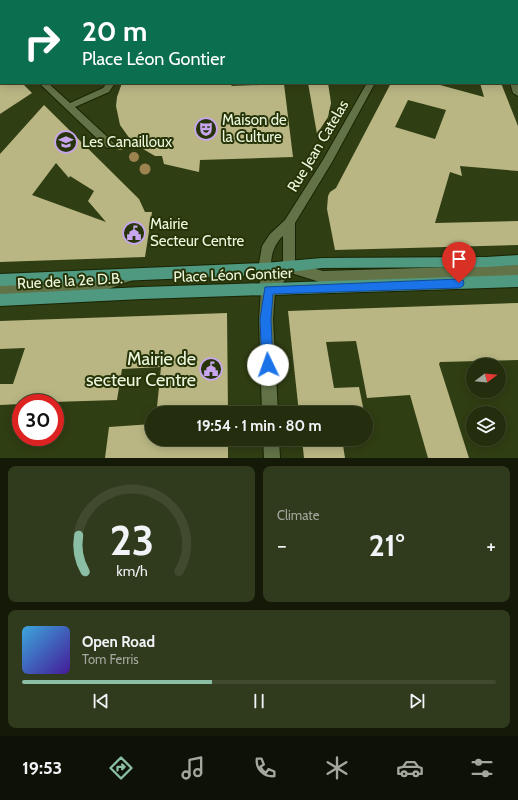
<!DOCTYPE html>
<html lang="en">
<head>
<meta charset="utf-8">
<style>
	body { margin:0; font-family:Cabin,sans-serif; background:#303a1c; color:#f1f3f6; height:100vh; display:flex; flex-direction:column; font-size:15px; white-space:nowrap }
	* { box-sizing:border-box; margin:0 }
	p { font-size:13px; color:#a3a89e }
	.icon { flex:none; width:22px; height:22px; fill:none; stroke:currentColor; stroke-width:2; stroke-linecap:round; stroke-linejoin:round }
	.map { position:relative; height:458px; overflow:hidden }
	.drawer { display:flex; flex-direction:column; gap:8px; padding:8px; background:#141908; flex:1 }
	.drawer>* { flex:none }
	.top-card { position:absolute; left:0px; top:0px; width:518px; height:84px; box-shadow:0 2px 10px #0003,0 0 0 1px #414a2e; background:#0b6e4f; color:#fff; overflow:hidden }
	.needle { width:26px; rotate:74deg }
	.tools { position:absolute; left:466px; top:358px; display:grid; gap:8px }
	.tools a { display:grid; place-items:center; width:40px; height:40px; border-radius:50%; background:#242e0e; box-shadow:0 2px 10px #0003,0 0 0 1px #414a2e; font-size:20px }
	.speed { position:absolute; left:12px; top:394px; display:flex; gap:8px; font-size:20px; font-weight:700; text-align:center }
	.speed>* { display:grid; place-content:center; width:52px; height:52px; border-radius:50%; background:#242e0e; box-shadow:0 2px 10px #0003,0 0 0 1px #414a2e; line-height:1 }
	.speed .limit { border:6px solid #d22; background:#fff; color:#111 }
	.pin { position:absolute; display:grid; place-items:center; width:34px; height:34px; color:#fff; margin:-41px -17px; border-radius:50% 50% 50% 0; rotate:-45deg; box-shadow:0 0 4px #0007 }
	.pin .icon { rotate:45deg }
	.me { position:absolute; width:44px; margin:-22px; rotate:357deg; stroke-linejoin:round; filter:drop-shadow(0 0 3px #0008) }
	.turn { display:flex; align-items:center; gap:14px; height:84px; padding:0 16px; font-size:18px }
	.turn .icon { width:52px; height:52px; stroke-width:2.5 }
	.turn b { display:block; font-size:28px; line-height:34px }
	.big { font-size:30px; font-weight:700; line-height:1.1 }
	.drawer .widget { flex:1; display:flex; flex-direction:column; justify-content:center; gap:6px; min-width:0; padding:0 14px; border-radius:8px; background:#303a1c }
	.drawer .dial { align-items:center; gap:0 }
	.dial svg { height:104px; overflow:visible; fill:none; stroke:#414a2e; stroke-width:7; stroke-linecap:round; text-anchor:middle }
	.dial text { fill:#f1f3f6; stroke:none }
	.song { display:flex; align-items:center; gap:12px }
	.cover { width:48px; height:48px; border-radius:6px; background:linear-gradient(135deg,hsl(200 70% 55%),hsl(260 70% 35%)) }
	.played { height:4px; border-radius:2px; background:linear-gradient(90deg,#8abfa5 40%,#414a2e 40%) }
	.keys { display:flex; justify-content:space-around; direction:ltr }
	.heat { display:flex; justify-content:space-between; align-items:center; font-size:22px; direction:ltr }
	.drawer .tiles { flex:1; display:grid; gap:8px; grid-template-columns:1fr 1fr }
	.widget:last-child { grid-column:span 2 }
	.trip { position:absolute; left:145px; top:406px; width:228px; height:40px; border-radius:20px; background:#242e0e; box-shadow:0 2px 10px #0003,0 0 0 1px #414a2e; font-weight:700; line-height:40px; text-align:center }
	.dock { display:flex; height:64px; justify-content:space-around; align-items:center; background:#0e1206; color:#a3a89e }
	.dock .icon { width:28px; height:28px }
	.dock .on { color:#8abfa5 }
	.dock b { font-size:18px; color:#f1f3f6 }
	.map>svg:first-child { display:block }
</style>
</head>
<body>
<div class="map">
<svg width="518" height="458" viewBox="0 0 518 458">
	<rect width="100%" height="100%" fill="#303e13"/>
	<path fill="#6f481d" d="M31,0h261l-262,1z"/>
	<g fill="#b9b684" fill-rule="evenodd">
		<path d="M0,83h22l10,10 -32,21z"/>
		<path d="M122,83h112l-3,3 53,-2 9,73 -93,3 -1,12 -35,-8 -2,-8h-7l-17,-10 -8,-7 -10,-14 -4,-19 1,-9z"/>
		<path d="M308,83h20l2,13 1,7 -3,14 -11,17z"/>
		<path d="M391,83h49v2l44,12 -4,-14h21l17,43v45l-58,-5 2,10 -12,-4 -15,51 83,-2v24l-183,5 -8,-41 1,-13 2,-4 6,-4zM408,100l38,10 -11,29 -40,-12z"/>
		<path d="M44,105l95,94 6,13h7l-7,45 -145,5v-108zM56,163l13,15 1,-2 24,15 -6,10 18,21 -74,-27z"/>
		<path d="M518,303v57l-78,2 -1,2 30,94h-41l-18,-63 -43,3 -11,-57 -30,1 8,46 25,-1 5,25 -65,1 -11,-102z"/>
		<path d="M227,313l1,100h-39v-8l-32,2 4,-40 -39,2 -5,31 -96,3v1l-21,1v-21h13l12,-36 -25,1v-28z"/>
		<path d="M152,424v15h76v19h-123l4,-31z"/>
		<path d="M302,439h40l3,19h-41z"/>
	</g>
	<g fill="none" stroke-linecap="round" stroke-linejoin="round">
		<g stroke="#192404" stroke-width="2">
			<g id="minor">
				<path d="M2,0h8l-9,1z"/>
				<path d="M296,0h11l-12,1z"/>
				<rect x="414" y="0" width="8" height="1"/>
				<rect x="474" y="0" width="8" height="1"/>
				<rect x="0" y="41" width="1" height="5"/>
				<path d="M517,81l1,1v14l-5,-3 -3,-10h7z"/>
				<path d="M39,83h9l22,20 33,-15 4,-5h8l-6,9 -34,15 40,37 1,2 -1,2h-8z"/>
				<path d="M367,83h8l-43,79 -37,61v40l28,8 195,-6v12l-195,6 -32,-10 -16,19 -2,27 5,94h-16l-3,-94 2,-29 -3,-21 4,-23 8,-12 15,-14 38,-60zM283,236v29l-11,12c-3,-15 0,-31 11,-41z"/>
				<path d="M128,270l5,2 2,4 -2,4 -30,11 -103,5v-12l103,-5z"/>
				<path d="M263,439h16l1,19h-16z"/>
			</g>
		</g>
		<g stroke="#192404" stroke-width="2">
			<g id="major">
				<path d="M518,255v10l-32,2 -164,1 -58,7 -264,11v-12l264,-11 58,-5 164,-1z"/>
				<path d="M518,275v12l-376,12 -142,7v-12l142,-7z"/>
			</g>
		</g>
		<use href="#minor" fill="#627347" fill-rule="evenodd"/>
		<use href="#major" fill="#509981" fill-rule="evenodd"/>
	</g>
	<g fill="#9c8350">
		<circle cx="120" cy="145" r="5"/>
		<circle cx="134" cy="157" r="5"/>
		<circle cx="145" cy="169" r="5.5"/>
	</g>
	<path fill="#1a73e8" stroke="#114b97" d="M459,279l4,1 1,3 -1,3 -4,2 -186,6 -2,25 2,46 -1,4 -4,2 -4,-2 -2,-4 -2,-46 5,-32z"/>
	<defs>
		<g id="theatre-ring" transform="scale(1.15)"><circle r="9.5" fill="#263407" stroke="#c8a6ef" stroke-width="1.5"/><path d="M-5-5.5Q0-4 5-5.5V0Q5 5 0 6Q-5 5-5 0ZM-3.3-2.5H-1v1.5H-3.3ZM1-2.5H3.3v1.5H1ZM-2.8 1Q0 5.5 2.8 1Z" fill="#c8a6ef"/></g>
		<g id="school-ring" transform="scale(1.15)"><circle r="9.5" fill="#263407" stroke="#c8a6ef" stroke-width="1.5"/><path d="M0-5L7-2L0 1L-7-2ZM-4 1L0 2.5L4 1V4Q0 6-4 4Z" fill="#c8a6ef"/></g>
		<g id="civic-ring" transform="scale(1.15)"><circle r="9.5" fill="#263407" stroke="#c8a6ef" stroke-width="1.5"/><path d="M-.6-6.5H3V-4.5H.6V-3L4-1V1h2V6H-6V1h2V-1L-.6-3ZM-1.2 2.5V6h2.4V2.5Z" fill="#c8a6ef"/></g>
	</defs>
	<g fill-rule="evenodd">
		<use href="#theatre-ring" x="206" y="129"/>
		<use href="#school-ring" x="66" y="142"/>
		<use href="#civic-ring" x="134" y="233"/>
		<use href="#civic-ring" x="211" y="369"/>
	</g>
	<g text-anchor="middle" stroke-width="4" stroke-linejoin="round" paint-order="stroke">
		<g font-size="15" fill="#edf8df" stroke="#263407" text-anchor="start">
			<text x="222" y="125">Maison de<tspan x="222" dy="17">la Culture</tspan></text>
			<text x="82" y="147">Les Canailloux</text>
			<text x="150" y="229">Mairie<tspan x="150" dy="17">Secteur Centre</tspan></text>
		</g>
		<g font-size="15" fill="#edf8df" stroke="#263407">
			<text transform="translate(318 146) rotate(-59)" y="5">Rue Jean Catelas</text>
			<text transform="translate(233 275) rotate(-2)" y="5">Place Léon Gontier</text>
			<text transform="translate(70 281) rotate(-3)" y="5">Rue de la 2e D.B.</text>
		</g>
		<g font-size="18" fill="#edf8df" stroke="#263407" text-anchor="end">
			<text x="196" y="365">Mairie de<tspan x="196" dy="21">secteur Centre</tspan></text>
		</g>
	</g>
</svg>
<div class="tools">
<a><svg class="needle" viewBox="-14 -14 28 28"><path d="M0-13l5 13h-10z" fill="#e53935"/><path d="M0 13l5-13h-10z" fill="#a3a89e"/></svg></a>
<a><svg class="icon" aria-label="layers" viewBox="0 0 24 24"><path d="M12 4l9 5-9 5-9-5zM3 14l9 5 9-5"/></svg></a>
</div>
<div class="speed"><div class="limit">30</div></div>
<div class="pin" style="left:459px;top:283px;background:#d93025"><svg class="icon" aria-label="arrive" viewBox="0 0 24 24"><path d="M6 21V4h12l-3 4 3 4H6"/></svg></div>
<svg class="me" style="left:268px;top:365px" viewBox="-20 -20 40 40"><circle r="19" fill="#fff"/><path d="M0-13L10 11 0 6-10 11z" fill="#1a73e8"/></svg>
<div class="trip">19:54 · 1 min · 80 m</div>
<div class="top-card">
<div class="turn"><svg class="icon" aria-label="right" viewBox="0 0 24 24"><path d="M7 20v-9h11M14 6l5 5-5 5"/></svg><div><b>20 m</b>Place Léon Gontier</div></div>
</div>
</div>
<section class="drawer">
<div class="tiles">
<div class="widget dial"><svg viewBox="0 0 100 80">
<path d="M14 69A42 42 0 1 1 86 69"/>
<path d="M14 69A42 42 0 0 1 9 41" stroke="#8abfa5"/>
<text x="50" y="56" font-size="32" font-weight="700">23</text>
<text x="50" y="72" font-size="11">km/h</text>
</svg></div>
<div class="widget"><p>Climate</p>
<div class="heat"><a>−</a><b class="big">21°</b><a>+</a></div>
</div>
<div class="widget">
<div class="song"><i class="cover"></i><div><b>Open Road</b><p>Tom Ferris</p></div></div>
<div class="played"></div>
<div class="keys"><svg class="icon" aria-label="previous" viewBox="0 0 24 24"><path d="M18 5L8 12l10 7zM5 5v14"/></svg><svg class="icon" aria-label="pause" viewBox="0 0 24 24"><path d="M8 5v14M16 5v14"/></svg><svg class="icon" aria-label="next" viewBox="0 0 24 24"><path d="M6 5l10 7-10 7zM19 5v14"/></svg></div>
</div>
</div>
</section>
<nav class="dock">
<b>19:53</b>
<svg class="icon on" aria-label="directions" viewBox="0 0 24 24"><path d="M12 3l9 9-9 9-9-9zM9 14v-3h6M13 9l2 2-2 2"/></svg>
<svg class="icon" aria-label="music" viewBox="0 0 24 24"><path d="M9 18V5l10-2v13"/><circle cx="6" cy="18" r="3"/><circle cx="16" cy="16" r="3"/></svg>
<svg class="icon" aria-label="phone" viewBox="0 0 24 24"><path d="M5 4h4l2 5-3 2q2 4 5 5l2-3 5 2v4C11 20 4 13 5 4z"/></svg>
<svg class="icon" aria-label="climate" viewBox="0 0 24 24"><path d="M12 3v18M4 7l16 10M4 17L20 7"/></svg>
<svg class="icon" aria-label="car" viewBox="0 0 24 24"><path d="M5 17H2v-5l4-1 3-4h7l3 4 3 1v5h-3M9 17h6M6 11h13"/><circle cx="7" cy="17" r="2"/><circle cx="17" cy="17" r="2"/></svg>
<svg class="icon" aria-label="filters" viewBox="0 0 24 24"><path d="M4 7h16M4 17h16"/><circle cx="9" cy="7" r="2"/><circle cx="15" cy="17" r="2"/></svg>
</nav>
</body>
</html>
